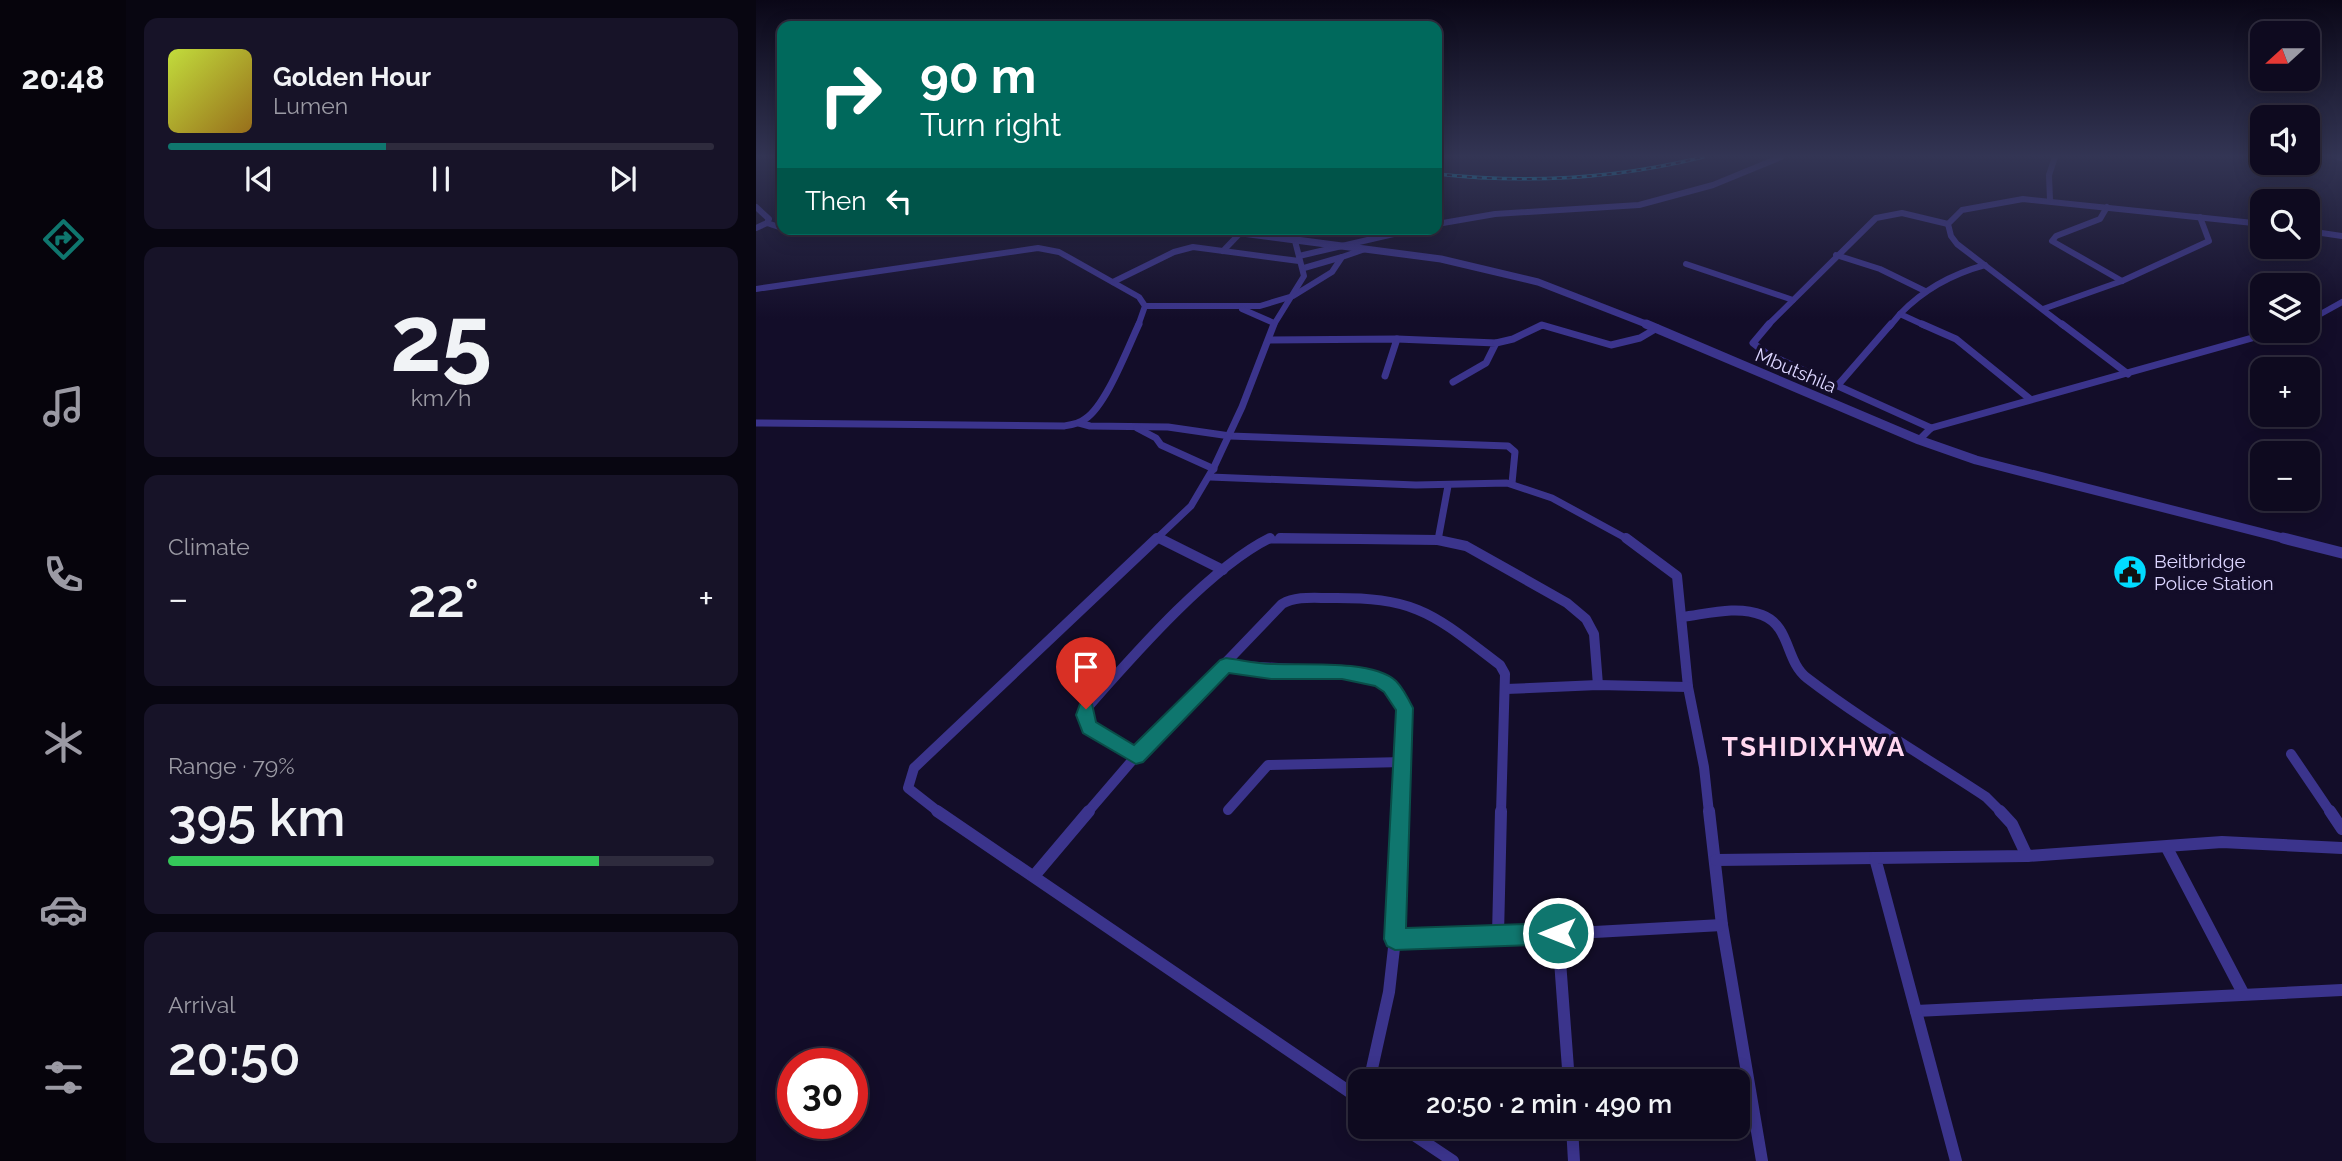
<!DOCTYPE html>
<html lang="en">
<head>
<meta charset="utf-8">
<style>
	body { margin:0; font-family:Raleway,sans-serif; background:#171328; color:#f1f3f6; height:100vh; display:flex; flex-direction:column; font-size:26px; white-space:nowrap }
	* { box-sizing:border-box; margin:0 }
	p { font-size:23px; color:#9b9aa4 }
	.icon { flex:none; width:38px; height:38px; fill:none; stroke:currentColor; stroke-width:2; stroke-linecap:round; stroke-linejoin:round }
	.map { position:relative; flex:1; overflow:hidden }
	.sheet { display:flex; flex-direction:column; gap:18px; padding:18px; background:#080611; width:630px }
	.sheet>* { flex:none }
	.guide { position:absolute; left:21px; top:21px; width:665px; height:214px; border-radius:14px; box-shadow:0 4px 18px #0003,0 0 0 2px #2e2b3d; background:#00695c; color:#fff; overflow:hidden }
	.needle { width:46px; rotate:249deg }
	.tools { position:absolute; left:1494px; top:21px; display:grid; gap:14px }
	.tools a { display:grid; place-items:center; width:70px; height:70px; border-radius:14px; background:#0e0a1f; box-shadow:0 4px 18px #0003,0 0 0 2px #2e2b3d; font-size:35px }
	.speed { position:absolute; left:21px; top:1048px; display:flex; gap:14px; font-size:35px; font-weight:700; text-align:center }
	.speed>* { display:grid; place-content:center; width:91px; height:91px; border-radius:50%; background:#0e0a1f; box-shadow:0 4px 18px #0003,0 0 0 2px #2e2b3d; line-height:1 }
	.speed .limit { border:10px solid #d22; background:#fff; color:#111 }
	.pin { position:absolute; display:grid; place-items:center; width:60px; height:60px; color:#fff; margin:-72px -30px; border-radius:50% 50% 50% 0; rotate:-45deg; box-shadow:0 0 7px #0007 }
	.pin .icon { rotate:45deg }
	.me { position:absolute; width:77px; margin:-38px; rotate:270deg; stroke-linejoin:round; filter:drop-shadow(0 0 5px #0008) }
	.turn { display:flex; align-items:center; gap:24px; height:147px; padding:0 28px; font-size:32px }
	.turn .icon { width:91px; height:91px; stroke-width:2.5 }
	.turn b { display:block; font-size:49px; line-height:60px }
	.then { display:flex; align-items:center; height:66px; padding:0 28px; background:#0003; gap:14px; font-size:26px }
	.big { font-size:52px; font-weight:600; line-height:1.1 }
	.sheet .widget { flex:1; display:flex; flex-direction:column; justify-content:center; gap:10px; min-width:0; padding:0 24px; border-radius:14px; background:#171328 }
	.sheet .dial { align-items:center; gap:0 }
	.dial b { font-size:91px; line-height:1 }
	.song { display:flex; align-items:center; gap:21px }
	.cover { width:84px; height:84px; border-radius:10px; background:linear-gradient(135deg,hsl(70 70% 55%),hsl(40 70% 35%)) }
	.played { height:7px; border-radius:4px; background:linear-gradient(90deg,#0f766e 40%,#2e2b3d 40%) }
	.keys { display:flex; justify-content:space-around; direction:ltr }
	.heat { display:flex; justify-content:space-between; align-items:center; font-size:38px; direction:ltr }
	.charge { height:10px; border-radius:5px; background:linear-gradient(90deg,#34c759 79%,#2e2b3d 0) }
	.trip { position:absolute; left:592px; top:1069px; width:402px; height:70px; border-radius:14px; background:#0e0a1f; box-shadow:0 4px 18px #0003,0 0 0 2px #2e2b3d; font-weight:600; line-height:70px; text-align:center }
	main { display:flex; flex:1; min-height:0 }
	.tabs { display:flex; flex-direction:column; width:126px; justify-content:space-around; align-items:center; background:#06040c; color:#9b9aa4 }
	.tabs .icon { width:49px; height:49px }
	.tabs .active { color:#0f766e }
	.tabs b { font-size:32px; color:#f1f3f6 }
	.map>svg:first-child { display:block }
</style>
</head>
<body>
<main>
<nav class="tabs">
<b>20:48</b>
<svg class="icon active" aria-label="directions" viewBox="0 0 24 24"><path d="M12 3l9 9-9 9-9-9zM9 14v-3h6M13 9l2 2-2 2"/></svg>
<svg class="icon" aria-label="music" viewBox="0 0 24 24"><path d="M9 18V5l10-2v13"/><circle cx="6" cy="18" r="3"/><circle cx="16" cy="16" r="3"/></svg>
<svg class="icon" aria-label="phone" viewBox="0 0 24 24"><path d="M5 4h4l2 5-3 2q2 4 5 5l2-3 5 2v4C11 20 4 13 5 4z"/></svg>
<svg class="icon" aria-label="climate" viewBox="0 0 24 24"><path d="M12 3v18M4 7l16 10M4 17L20 7"/></svg>
<svg class="icon" aria-label="car" viewBox="0 0 24 24"><path d="M5 17H2v-5l4-1 3-4h7l3 4 3 1v5h-3M9 17h6M6 11h13"/><circle cx="7" cy="17" r="2"/><circle cx="17" cy="17" r="2"/></svg>
<svg class="icon" aria-label="filters" viewBox="0 0 24 24"><path d="M4 7h16M4 17h16"/><circle cx="9" cy="7" r="2"/><circle cx="15" cy="17" r="2"/></svg>
</nav>
<section class="sheet">
<div class="widget">
<div class="song"><i class="cover"></i><div><b>Golden Hour</b><p>Lumen</p></div></div>
<div class="played"></div>
<div class="keys"><svg class="icon" aria-label="previous" viewBox="0 0 24 24"><path d="M18 5L8 12l10 7zM5 5v14"/></svg><svg class="icon" aria-label="pause" viewBox="0 0 24 24"><path d="M8 5v14M16 5v14"/></svg><svg class="icon" aria-label="next" viewBox="0 0 24 24"><path d="M6 5l10 7-10 7zM19 5v14"/></svg></div>
</div>
<div class="widget dial"><b>25</b><p>km/h</p></div>
<div class="widget"><p>Climate</p>
<div class="heat"><a>−</a><b class="big">22°</b><a>+</a></div>
</div>
<div class="widget"><p>Range · 79%</p><b class="big">395 km</b><div class="charge"></div></div>
<div class="widget"><p>Arrival</p><b class="big">20:50</b></div>
</section>
<div class="map">
<svg width="1586" height="1161" viewBox="0 0 1586 1161">
	<rect width="100%" height="100%" fill="#130d29"/>
	<g fill="none" stroke-linecap="round" stroke-linejoin="round">
		<g stroke="#3b348c" stroke-width="6">
			<path d="M1582,157l4,1"/>
			<path d="M1294,200l-1,-25 6,-18"/>
			<path d="M0,207l13,12 -2,4 -11,5"/>
			<path d="M1351,207l-7,12 -44,17 -4,5 70,40"/>
			<path d="M11,223l15,5"/>
			<path d="M681,224l58,-10 144,-9 74,-20 68,-28"/>
			<path d="M31,229h9"/>
			<path d="M1552,231l34,5"/>
			<path d="M467,251l21,-22"/>
			<path d="M1080,255l44,14 45,22"/>
			<path d="M543,256l116,-27"/>
			<path d="M930,264l107,36"/>
			<path d="M548,268l38,-11"/>
			<path d="M357,282l61,-30 19,-5 106,14"/>
			<path d="M0,289l282,-41 21,4 80,45 6,9 -7,20"/>
			<path d="M389,306h115l33,-10 39,-24 10,-15 23,-8"/>
			<path d="M486,309l32,14"/>
			<path d="M1287,309l79,-28 87,-40 -9,-24"/>
			<path d="M1552,321l34,-19"/>
			<path d="M517,326l31,-50 -9,-35"/>
			<path d="M785,326h3"/>
			<path d="M1011,326l109,-108 26,-5 46,11"/>
			<path d="M1134,326l10,-12"/>
			<path d="M1170,326l-26,-12c24,-25 52,-40 85,-49"/>
			<path d="M1308,326l-107,-82 -6,-8 -3,-12 14,-14 61,-11 240,25"/>
		</g>
		<g stroke="#3b348c" stroke-width="7">
			<path d="M1013,324l-16,19 14,11 164,74"/>
			<path d="M1166,324l34,15 74,60"/>
			<path d="M1306,324l66,50"/>
			<path d="M641,339l99,4 -10,20 -33,19"/>
			<path d="M513,340l128,-1 -12,37"/>
			<path d="M740,343l17,-4 29,-14 69,20 29,-7 17,-10"/>
			<path d="M1082,385l53,-61"/>
			<path d="M0,423l308,3c7,-1 15,-2 21,-7 21,-13 43,-72 54,-95"/>
			<path d="M323,423l11,3 78,1 62,9 278,10 7,6 -3,31"/>
			<path d="M381,428l19,10 5,7 53,24"/>
			<path d="M1163,440l12,-12 346,-97"/>
			<path d="M454,477l206,8 91,-2 45,15 77,42"/>
			<path d="M403,538l4,2"/>
			<path d="M399,540l36,-34 23,-39 28,-60 32,-83"/>
			<path d="M510,540h161"/>
			<path d="M682,540l10,-54"/>
		</g>
		<g stroke="#3b348c" stroke-width="10">
			<path d="M403,538l64,32"/>
			<path d="M524,538l158,2 28,6 101,57 19,16 8,15 4,51"/>
			<path d="M870,538l51,38 11,111 16,80 5,46"/>
			<path d="M926,617c25,-3 55,-12 80,-2 29,11 23,46 45,63 56,43 120,80 179,119l16,16"/>
			<path d="M470,665l122,7 36,10 11,10 9,16 -4,105"/>
			<path d="M750,689l92,-4 90,2"/>
			<path d="M1535,754l40,59"/>
			<path d="M380,756c-19,-11 -50,-21 -50,-47 46,-52 123,-141 184,-171"/>
			<path d="M472,810l40,-45 136,-3"/>
			<path d="M184,813l-32,-25 6,-20 243,-230"/>
			<path d="M331,813l49,-57 146,-152c14,-8 31,-6 48,-6 88,-1 103,16 170,67l5,9 -4,139"/>
		</g>
		<g stroke="#3b348c" stroke-width="12">
			<path d="M181,811l423,288"/>
			<path d="M953,811l13,114 40,236"/>
			<path d="M1244,811l12,13 15,32"/>
			<path d="M1574,811l12,18"/>
			<path d="M1411,848l76,145"/>
			<path d="M960,860l159,-2"/>
			<path d="M278,876l55,-65"/>
			<path d="M742,934l3,-123"/>
			<path d="M802,934l164,-9"/>
			<path d="M639,939l163,-5 11,148"/>
			<path d="M1160,1011l426,-21"/>
			<path d="M613,1082l20,-90 6,-53 5,-128"/>
			<path d="M646,1127l51,34"/>
			<path d="M816,1127l2,34"/>
			<path d="M1200,1161l-81,-303 152,-2 195,-14 120,6"/>
		</g>
		<path stroke="#3b348c" stroke-width="7" d="M456,229l229,30 97,23 113,44"/>
		<path stroke="#3b348c" stroke-width="9" d="M890,324l273,116 57,20 314,80"/>
		<path stroke="#3b348c" stroke-width="11" d="M1527,538l59,15"/>
		<g stroke="#01dbff" stroke-width="3.5">
			<path id="rail" d="M681,174c91,10 178,5 266,-17"/>
		</g>
		<use href="#rail" stroke="#130d29" stroke-width="2" stroke-dasharray="5" stroke-linecap="butt"/>
	</g>
	<linearGradient id="sky" x2="0" y2="1"><stop stop-color="#0a0717"/><stop offset="0.49" stop-color="#333554"/><stop offset="1" stop-color="#333554" stop-opacity="0"/></linearGradient>
	<rect width="1586" height="319" fill="url(#sky)"/>
	<path fill="#0f766e" stroke="#0a4d48" stroke-width="2" d="M470,658c16,2 32,6 48,6 31,1 99,-4 122,17 7,7 13,19 17,27l-7,220 152,-5 8,3 3,7 -3,8 -8,3 -163,6 -8,-4 -3,-7 12,-229 -12,-18 -9,-6 -33,-7h-71l-42,-6 -86,89 -7,2 -53,-31 -7,-18 4,-11 6,-2 6,2 4,18 38,23 86,-85z"/>
	<defs>
		<g id="civic-disc" transform="scale(1.75)"><circle r="9.5" fill="#01dbff" stroke="#130d29"/><path d="M-.6-6.5H3V-4.5H.6V-3L4-1V1h2V6H-6V1h2V-1L-.6-3ZM-1.2 2.5V6h2.4V2.5Z" fill="#111"/></g>
	</defs>
	<g fill-rule="evenodd">
		<use href="#civic-disc" x="1374" y="572"/>
	</g>
	<g text-anchor="middle" stroke-width="7" stroke-linejoin="round" paint-order="stroke">
		<g font-size="19" fill="#dcd5ff" stroke="#130d29">
			<text transform="translate(1040 370) rotate(23)" y="7">Mbutshila</text>
		</g>
		<g font-size="19" fill="#dcd5ff" stroke="#130d29" text-anchor="start">
			<text x="1398" y="568">Beitbridge<tspan x="1398" dy="22">Police Station</tspan></text>
		</g>
		<g font-size="26" font-weight="bold" letter-spacing="2" fill="#ffd7ef" stroke="#130d29">
			<text x="1058" y="756">TSHIDIXHWA</text>
		</g>
	</g>
</svg>
<div class="tools">
<a><svg class="needle" viewBox="-14 -14 28 28"><path d="M0-13l5 13h-10z" fill="#e53935"/><path d="M0 13l5-13h-10z" fill="#9b9aa4"/></svg></a>
<a><svg class="icon" aria-label="sound" viewBox="0 0 24 24"><path d="M4 9h4l5-4v14l-5-4H4zM17 9q2 3 0 6"/></svg></a>
<a><svg class="icon" aria-label="search" viewBox="0 0 24 24"><circle cx="10" cy="10" r="6"/><path d="M15 15l6 6"/></svg></a>
<a><svg class="icon" aria-label="layers" viewBox="0 0 24 24"><path d="M12 4l9 5-9 5-9-5zM3 14l9 5 9-5"/></svg></a>
<a>+</a>
<a>−</a>
</div>
<div class="speed"><div class="limit">30</div></div>
<div class="pin" style="left:330px;top:709px;background:#d93025"><svg class="icon" aria-label="arrive" viewBox="0 0 24 24"><path d="M6 21V4h12l-3 4 3 4H6"/></svg></div>
<svg class="me" style="left:802px;top:933px" viewBox="-20 -20 40 40"><circle r="17" fill="#0f766e" stroke="#fff" stroke-width="3"/><path d="M0-11L8 9 0 5-8 9z" fill="#fff"/></svg>
<div class="trip">20:50 · 2 min · 490 m</div>
<div class="guide">
<div class="turn"><svg class="icon" aria-label="right" viewBox="0 0 24 24"><path d="M7 20v-9h11M14 6l5 5-5 5"/></svg><div><b>90 m</b>Turn right</div></div>
<div class="then">Then<svg class="icon" aria-label="left" viewBox="0 0 24 24"><path d="M17 20v-9H6M10 6l-5 5 5 5"/></svg></div>
</div>
</div>
</main>
</body>
</html>
